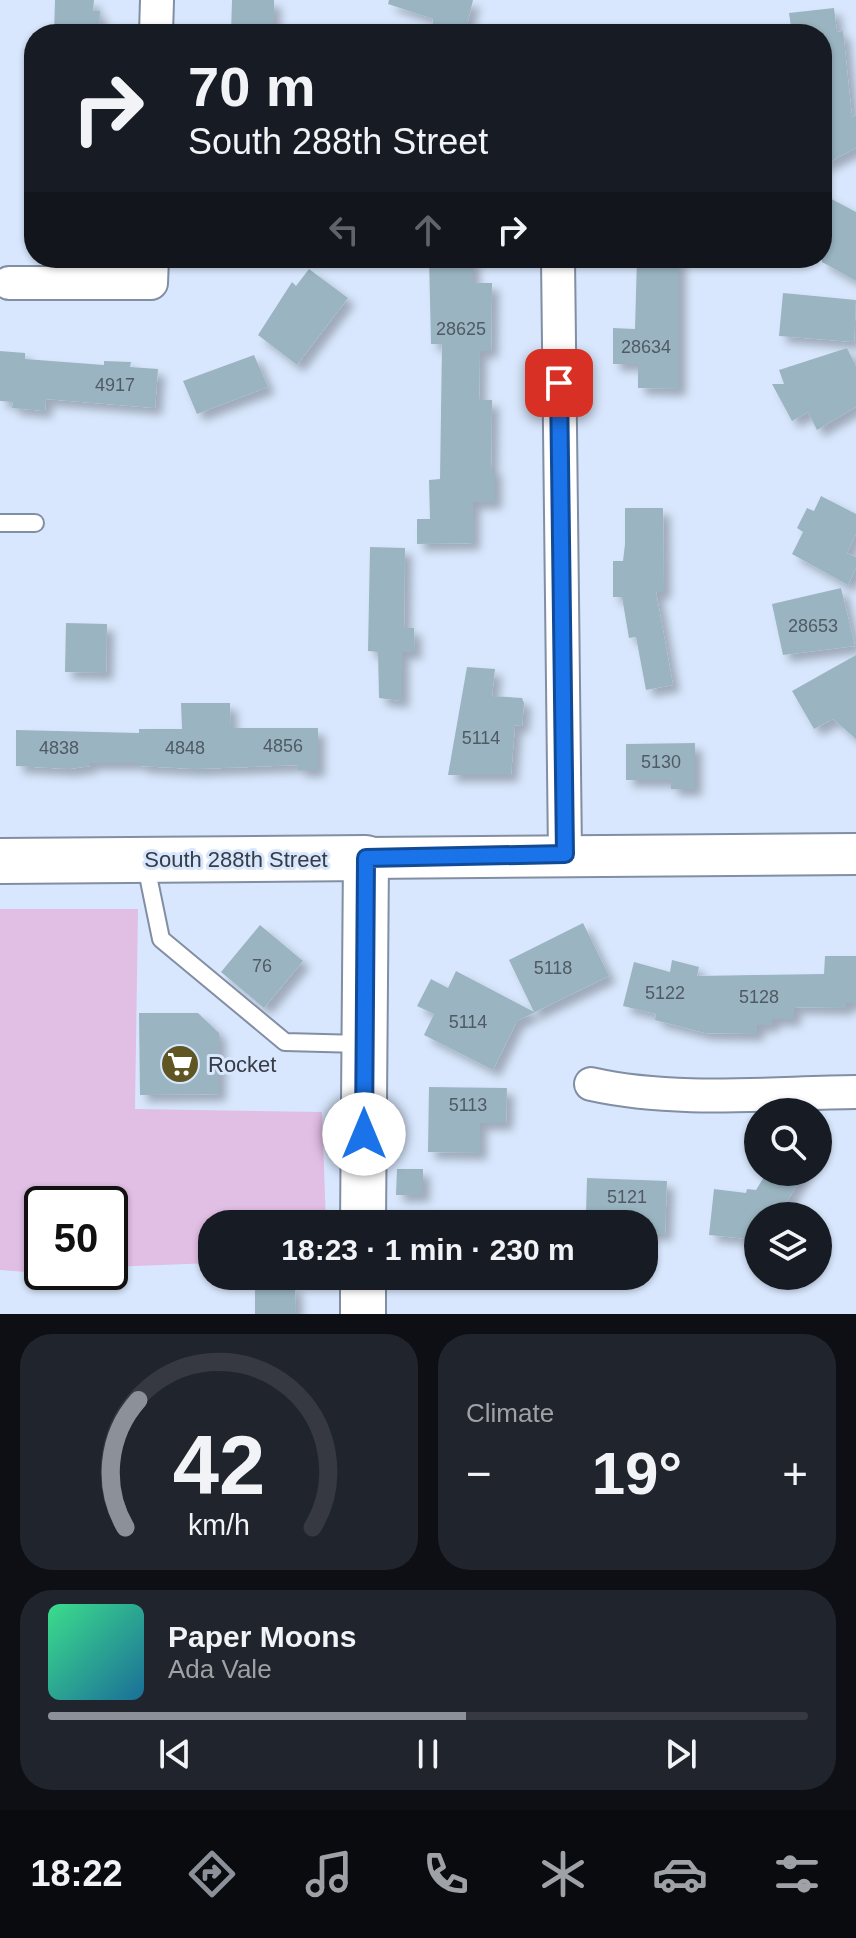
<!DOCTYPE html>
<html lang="en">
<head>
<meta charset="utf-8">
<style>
	body { margin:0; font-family:Arial,sans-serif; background:#20242c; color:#f1f3f6; height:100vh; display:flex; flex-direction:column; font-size:30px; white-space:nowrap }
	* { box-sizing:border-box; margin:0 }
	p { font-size:26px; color:#9ea1a6 }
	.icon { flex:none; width:44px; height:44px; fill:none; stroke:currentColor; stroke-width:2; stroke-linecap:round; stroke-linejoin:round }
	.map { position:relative; height:1314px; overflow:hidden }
	.drawer { display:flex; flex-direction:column; gap:20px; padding:20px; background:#0d0f14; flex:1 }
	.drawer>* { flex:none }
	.guide { position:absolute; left:24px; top:24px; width:808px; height:244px; border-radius:32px; box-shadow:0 2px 6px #0004; background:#171b24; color:#f1f3f6; overflow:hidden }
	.fabs { position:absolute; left:744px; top:1098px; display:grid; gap:16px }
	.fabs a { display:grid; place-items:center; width:88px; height:88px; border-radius:50%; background:#171b24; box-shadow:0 2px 6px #0004; font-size:40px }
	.speed { position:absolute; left:24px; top:1186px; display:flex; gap:16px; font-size:40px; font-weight:700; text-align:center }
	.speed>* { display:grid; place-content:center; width:104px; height:104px; border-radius:50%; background:#171b24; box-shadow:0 2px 6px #0004; line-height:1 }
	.speed .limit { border:4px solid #111; border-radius:12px; background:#fff; color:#111 }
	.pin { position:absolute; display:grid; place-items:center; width:68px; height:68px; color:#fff; margin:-34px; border-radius:16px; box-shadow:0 4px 12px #0006 }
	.me { position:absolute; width:88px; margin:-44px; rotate:0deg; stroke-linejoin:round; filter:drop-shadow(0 0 6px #0008) }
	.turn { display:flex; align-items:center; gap:28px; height:168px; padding:0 32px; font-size:36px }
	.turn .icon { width:104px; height:104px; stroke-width:2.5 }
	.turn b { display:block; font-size:56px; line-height:68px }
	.lanes { display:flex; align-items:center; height:76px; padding:0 32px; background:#0003; justify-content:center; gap:40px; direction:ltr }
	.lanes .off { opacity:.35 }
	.big { font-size:60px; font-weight:800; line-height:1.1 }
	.drawer .widget { flex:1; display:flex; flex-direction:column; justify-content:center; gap:12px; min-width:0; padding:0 28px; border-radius:32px; background:#20242c }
	.drawer .dial { align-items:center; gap:0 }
	.dial svg { height:208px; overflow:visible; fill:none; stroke:#363941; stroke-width:7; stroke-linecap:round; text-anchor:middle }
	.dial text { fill:#f1f3f6; stroke:none }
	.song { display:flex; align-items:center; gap:24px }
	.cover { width:96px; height:96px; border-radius:12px; background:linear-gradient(135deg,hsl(150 70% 55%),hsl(200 70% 35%)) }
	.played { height:8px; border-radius:4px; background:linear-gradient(90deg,#8c9099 55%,#363941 55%) }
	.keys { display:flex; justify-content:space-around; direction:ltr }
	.heat { display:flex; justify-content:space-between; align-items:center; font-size:44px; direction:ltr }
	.drawer .tiles { flex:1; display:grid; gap:20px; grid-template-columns:1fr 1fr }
	.widget:last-child { grid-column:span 2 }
	.trip { position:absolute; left:198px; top:1210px; width:460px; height:80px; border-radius:32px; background:#171b24; box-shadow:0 2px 6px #0004; font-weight:800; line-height:80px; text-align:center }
	.tab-bar { display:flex; height:128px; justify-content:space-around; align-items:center; background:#090b0e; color:#9ea1a6 }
	.tab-bar .icon { width:56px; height:56px }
	.tab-bar .current { color:#8c9099 }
	.tab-bar b { font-size:36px; color:#f1f3f6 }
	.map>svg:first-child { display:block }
</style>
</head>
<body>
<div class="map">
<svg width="856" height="1314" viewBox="0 0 856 1314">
	<defs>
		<filter id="shadow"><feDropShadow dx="7" dy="7" stdDeviation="4" flood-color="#0004"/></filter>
	</defs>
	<rect width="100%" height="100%" fill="#d8e7fd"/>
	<path fill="#e1bee4" d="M0,909h138l-3,200 187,3 4,112h-114v39l-102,4v-63h-68v68h39l-15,3 -66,-5z"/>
	<g fill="#9ab5c1" filter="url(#shadow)">
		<path d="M55,0h39l-1,11h7l-1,23h-45z"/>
		<path d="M232,0h42v34h-43z"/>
		<path d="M389,0h84l-8,34 -33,-4 1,-11 -45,-15z"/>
		<path d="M834,8l3,24 6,-1 9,86 4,-2v33l-34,18 1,-132h-31l-3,-21z"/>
		<path d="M822,194l34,18v69l-34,-19z"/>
		<path d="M429,258h44v25h19l-1,68h-11l-1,49h13l-1,68h4v34h-22v41l-56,1v-25h13l-1,-39 11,-1 2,-135h-11z"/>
		<path d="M637,258h42v131l-41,-1v-24h-25v-36l22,1z"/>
		<path d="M309,269l39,29 -51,67 -39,-30 34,-53 4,4z"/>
		<path d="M783,293l73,7 -2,42 -75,-6z"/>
		<path d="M847,348l9,18v41l-39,23 -9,-18 -16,9 -20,-37h12l-5,-14z"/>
		<path d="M0,351l25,2v6l79,6v-4l27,1 -1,5 28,2 -3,39 -109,-9 -1,12 -33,-3 1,-6 -13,-1z"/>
		<path d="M254,355l14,32 -71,27 -14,-33z"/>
		<path d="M821,496l35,18v20l-9,19 9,4v11l-8,17 -56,-31 11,-22 -6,-4 10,-20 7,3z"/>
		<path d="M625,508h38l1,84h-8l17,93 -27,5 -10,-53 -7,1 -7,-41h-9v-36h10l2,-17z"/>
		<path d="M370,547l35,1 -1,80h10l1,24h-13v49l-23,-3 -1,-46 -10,-1z"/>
		<path d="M841,588l14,58 -72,9 -11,-51z"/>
		<path d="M66,623l41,1 -1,49 -41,-1z"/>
		<path d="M856,655v84l-23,-20 -19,10 -22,-38z"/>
		<path d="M467,667l28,2 -3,27 30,2 2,5 -2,23 -7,-1 -4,50h-63z"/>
		<path d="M181,703h49l1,25h87v42h-20v-5l-103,4 -55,-3v-3h-50v3l-21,3 -53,-3v-36l123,3v-4h43z"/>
		<path d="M695,743v46h-24v-9h-45v-36z"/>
		<path d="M583,923l26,53 -92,45 -24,49 -69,-35 10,-21 -17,-8 14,-27 17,9 8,-17 78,41 -25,-52z"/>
		<path d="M260,925l43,36 -39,47 -43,-36z"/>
		<path d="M825,956h31v47h-10v5l-52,-1v12h-22v6h-15v9l-52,-1 -50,-13 1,-6 -33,-8 11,-44 36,10 2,-12 27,7 -2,9 127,-2z"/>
		<path d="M139,1013h59l21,20v61l-79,1z"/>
		<path d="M429,1087l78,1 -1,35h-26v30l-52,-1z"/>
		<path d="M397,1169h26v26h-27z"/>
		<path d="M767,1172h38l-21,34 -1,10h-25v24l-49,-5 5,-46 32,4 1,-4 9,1z"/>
		<path d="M587,1178l80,3 -2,53 -21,-1v-9h-44v-10l-14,-1z"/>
		<path d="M255,1285h40l1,29h-41z"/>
	</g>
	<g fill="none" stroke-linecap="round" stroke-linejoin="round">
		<g stroke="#818ea3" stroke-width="20">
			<g id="service">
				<path d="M0,523h35"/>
				<path d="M145,861l16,78 124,103 76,2"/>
			</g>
		</g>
		<g stroke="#818ea3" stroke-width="36">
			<g id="minor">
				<path d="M156,34l1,-34"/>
				<path d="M558,258l7,596"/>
				<path d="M9,283h142l1,-25"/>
				<path d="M591,1084c85,19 178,9 265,8"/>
			</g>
		</g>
		<g stroke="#818ea3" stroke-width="44">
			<path id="tertiary" d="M366,858l490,-4"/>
		</g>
		<g stroke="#818ea3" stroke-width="48">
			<g id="secondary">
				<path d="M0,861l366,-3 -3,366"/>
				<path d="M363,1314v-38"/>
			</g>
		</g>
		<use href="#service" stroke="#fff" stroke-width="16"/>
		<use href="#minor" stroke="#fff" stroke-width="32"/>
		<use href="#tertiary" stroke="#fff" stroke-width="40"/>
		<use href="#secondary" stroke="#fff" stroke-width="44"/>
	</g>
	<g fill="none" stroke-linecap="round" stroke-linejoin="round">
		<g stroke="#114b97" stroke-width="20">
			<path id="route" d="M364,1134l2,-276 199,-4 -6,-471"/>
		</g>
		<use href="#route" stroke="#1a73e8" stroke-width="14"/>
	</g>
	<defs>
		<g id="supermarket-disc" transform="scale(2)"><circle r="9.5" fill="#5f5623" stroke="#d8e7fd"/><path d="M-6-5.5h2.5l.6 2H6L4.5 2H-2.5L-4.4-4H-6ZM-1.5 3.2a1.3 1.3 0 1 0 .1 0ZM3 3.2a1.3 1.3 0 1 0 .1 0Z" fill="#fff"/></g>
	</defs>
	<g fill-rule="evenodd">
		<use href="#supermarket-disc" x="180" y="1064"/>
	</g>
	<g text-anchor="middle" stroke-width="6" stroke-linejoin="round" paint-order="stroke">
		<g font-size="18" fill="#505a64">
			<text x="461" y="335">28625</text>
			<text x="646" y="353">28634</text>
			<text x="115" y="391">4917</text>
			<text x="813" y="632">28653</text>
			<text x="481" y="744">5114</text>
			<text x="283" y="752">4856</text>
			<text x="59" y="754">4838</text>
			<text x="185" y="754">4848</text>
			<text x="661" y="768">5130</text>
			<text x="262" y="972">76</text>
			<text x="553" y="974">5118</text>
			<text x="665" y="999">5122</text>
			<text x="759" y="1003">5128</text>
			<text x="468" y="1028">5114</text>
			<text x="468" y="1111">5113</text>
			<text x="627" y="1203">5121</text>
		</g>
		<g font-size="22" fill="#373c45" stroke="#d8e7fd">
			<text x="236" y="867">South 288th Street</text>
		</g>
		<g font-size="22" fill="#373c45" stroke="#d8e7fd" text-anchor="start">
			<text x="208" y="1072">Rocket</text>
		</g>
	</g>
</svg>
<div class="fabs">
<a><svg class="icon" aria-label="search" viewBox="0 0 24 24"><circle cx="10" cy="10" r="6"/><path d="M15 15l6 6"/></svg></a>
<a><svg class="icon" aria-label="layers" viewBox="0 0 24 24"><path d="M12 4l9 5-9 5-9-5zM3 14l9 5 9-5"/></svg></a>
</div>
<div class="speed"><div class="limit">50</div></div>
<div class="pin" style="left:559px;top:383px;background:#d93025"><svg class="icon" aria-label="arrive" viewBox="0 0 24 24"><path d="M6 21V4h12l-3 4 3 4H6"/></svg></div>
<svg class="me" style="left:364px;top:1134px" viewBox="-20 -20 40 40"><circle r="19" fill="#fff"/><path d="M0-13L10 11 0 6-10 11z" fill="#1a73e8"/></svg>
<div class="trip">18:23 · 1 min · 230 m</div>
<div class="guide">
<div class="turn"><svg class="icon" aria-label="right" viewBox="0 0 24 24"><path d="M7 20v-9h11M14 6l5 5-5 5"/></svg><div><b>70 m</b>South 288th Street</div></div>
<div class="lanes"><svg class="icon off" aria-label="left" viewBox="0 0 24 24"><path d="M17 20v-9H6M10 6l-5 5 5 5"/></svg><svg class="icon off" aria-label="ahead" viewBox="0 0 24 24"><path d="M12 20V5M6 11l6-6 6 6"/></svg><svg class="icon" aria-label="right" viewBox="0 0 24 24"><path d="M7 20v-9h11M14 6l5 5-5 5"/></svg></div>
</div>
</div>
<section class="drawer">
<div class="tiles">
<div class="widget dial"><svg viewBox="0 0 100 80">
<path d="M14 69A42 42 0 1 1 86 69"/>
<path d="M14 69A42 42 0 0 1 19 20" stroke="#8c9099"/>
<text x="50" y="56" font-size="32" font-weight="700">42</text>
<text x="50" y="72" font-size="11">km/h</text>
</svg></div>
<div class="widget"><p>Climate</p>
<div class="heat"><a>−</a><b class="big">19°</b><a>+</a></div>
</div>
<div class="widget">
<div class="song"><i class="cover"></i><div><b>Paper Moons</b><p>Ada Vale</p></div></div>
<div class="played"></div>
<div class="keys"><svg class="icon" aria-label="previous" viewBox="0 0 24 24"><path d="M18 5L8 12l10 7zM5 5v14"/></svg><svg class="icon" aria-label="pause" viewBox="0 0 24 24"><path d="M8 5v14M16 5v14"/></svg><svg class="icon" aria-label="next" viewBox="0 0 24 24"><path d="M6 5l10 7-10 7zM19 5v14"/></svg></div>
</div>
</div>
</section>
<nav class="tab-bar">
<b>18:22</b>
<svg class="icon current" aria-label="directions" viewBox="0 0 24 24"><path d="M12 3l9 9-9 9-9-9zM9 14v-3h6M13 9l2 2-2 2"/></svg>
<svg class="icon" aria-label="music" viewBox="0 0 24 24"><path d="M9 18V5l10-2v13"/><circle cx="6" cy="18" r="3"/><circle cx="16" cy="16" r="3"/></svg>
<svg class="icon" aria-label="phone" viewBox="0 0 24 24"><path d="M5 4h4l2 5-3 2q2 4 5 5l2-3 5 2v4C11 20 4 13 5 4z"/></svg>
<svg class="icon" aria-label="climate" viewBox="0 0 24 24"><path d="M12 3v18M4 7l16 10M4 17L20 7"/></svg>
<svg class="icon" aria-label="car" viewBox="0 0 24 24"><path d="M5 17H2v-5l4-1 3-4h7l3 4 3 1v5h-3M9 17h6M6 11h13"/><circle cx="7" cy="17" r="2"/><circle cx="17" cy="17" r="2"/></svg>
<svg class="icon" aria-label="filters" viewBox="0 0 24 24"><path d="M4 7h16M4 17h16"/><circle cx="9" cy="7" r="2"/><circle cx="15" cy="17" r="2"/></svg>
</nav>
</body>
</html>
